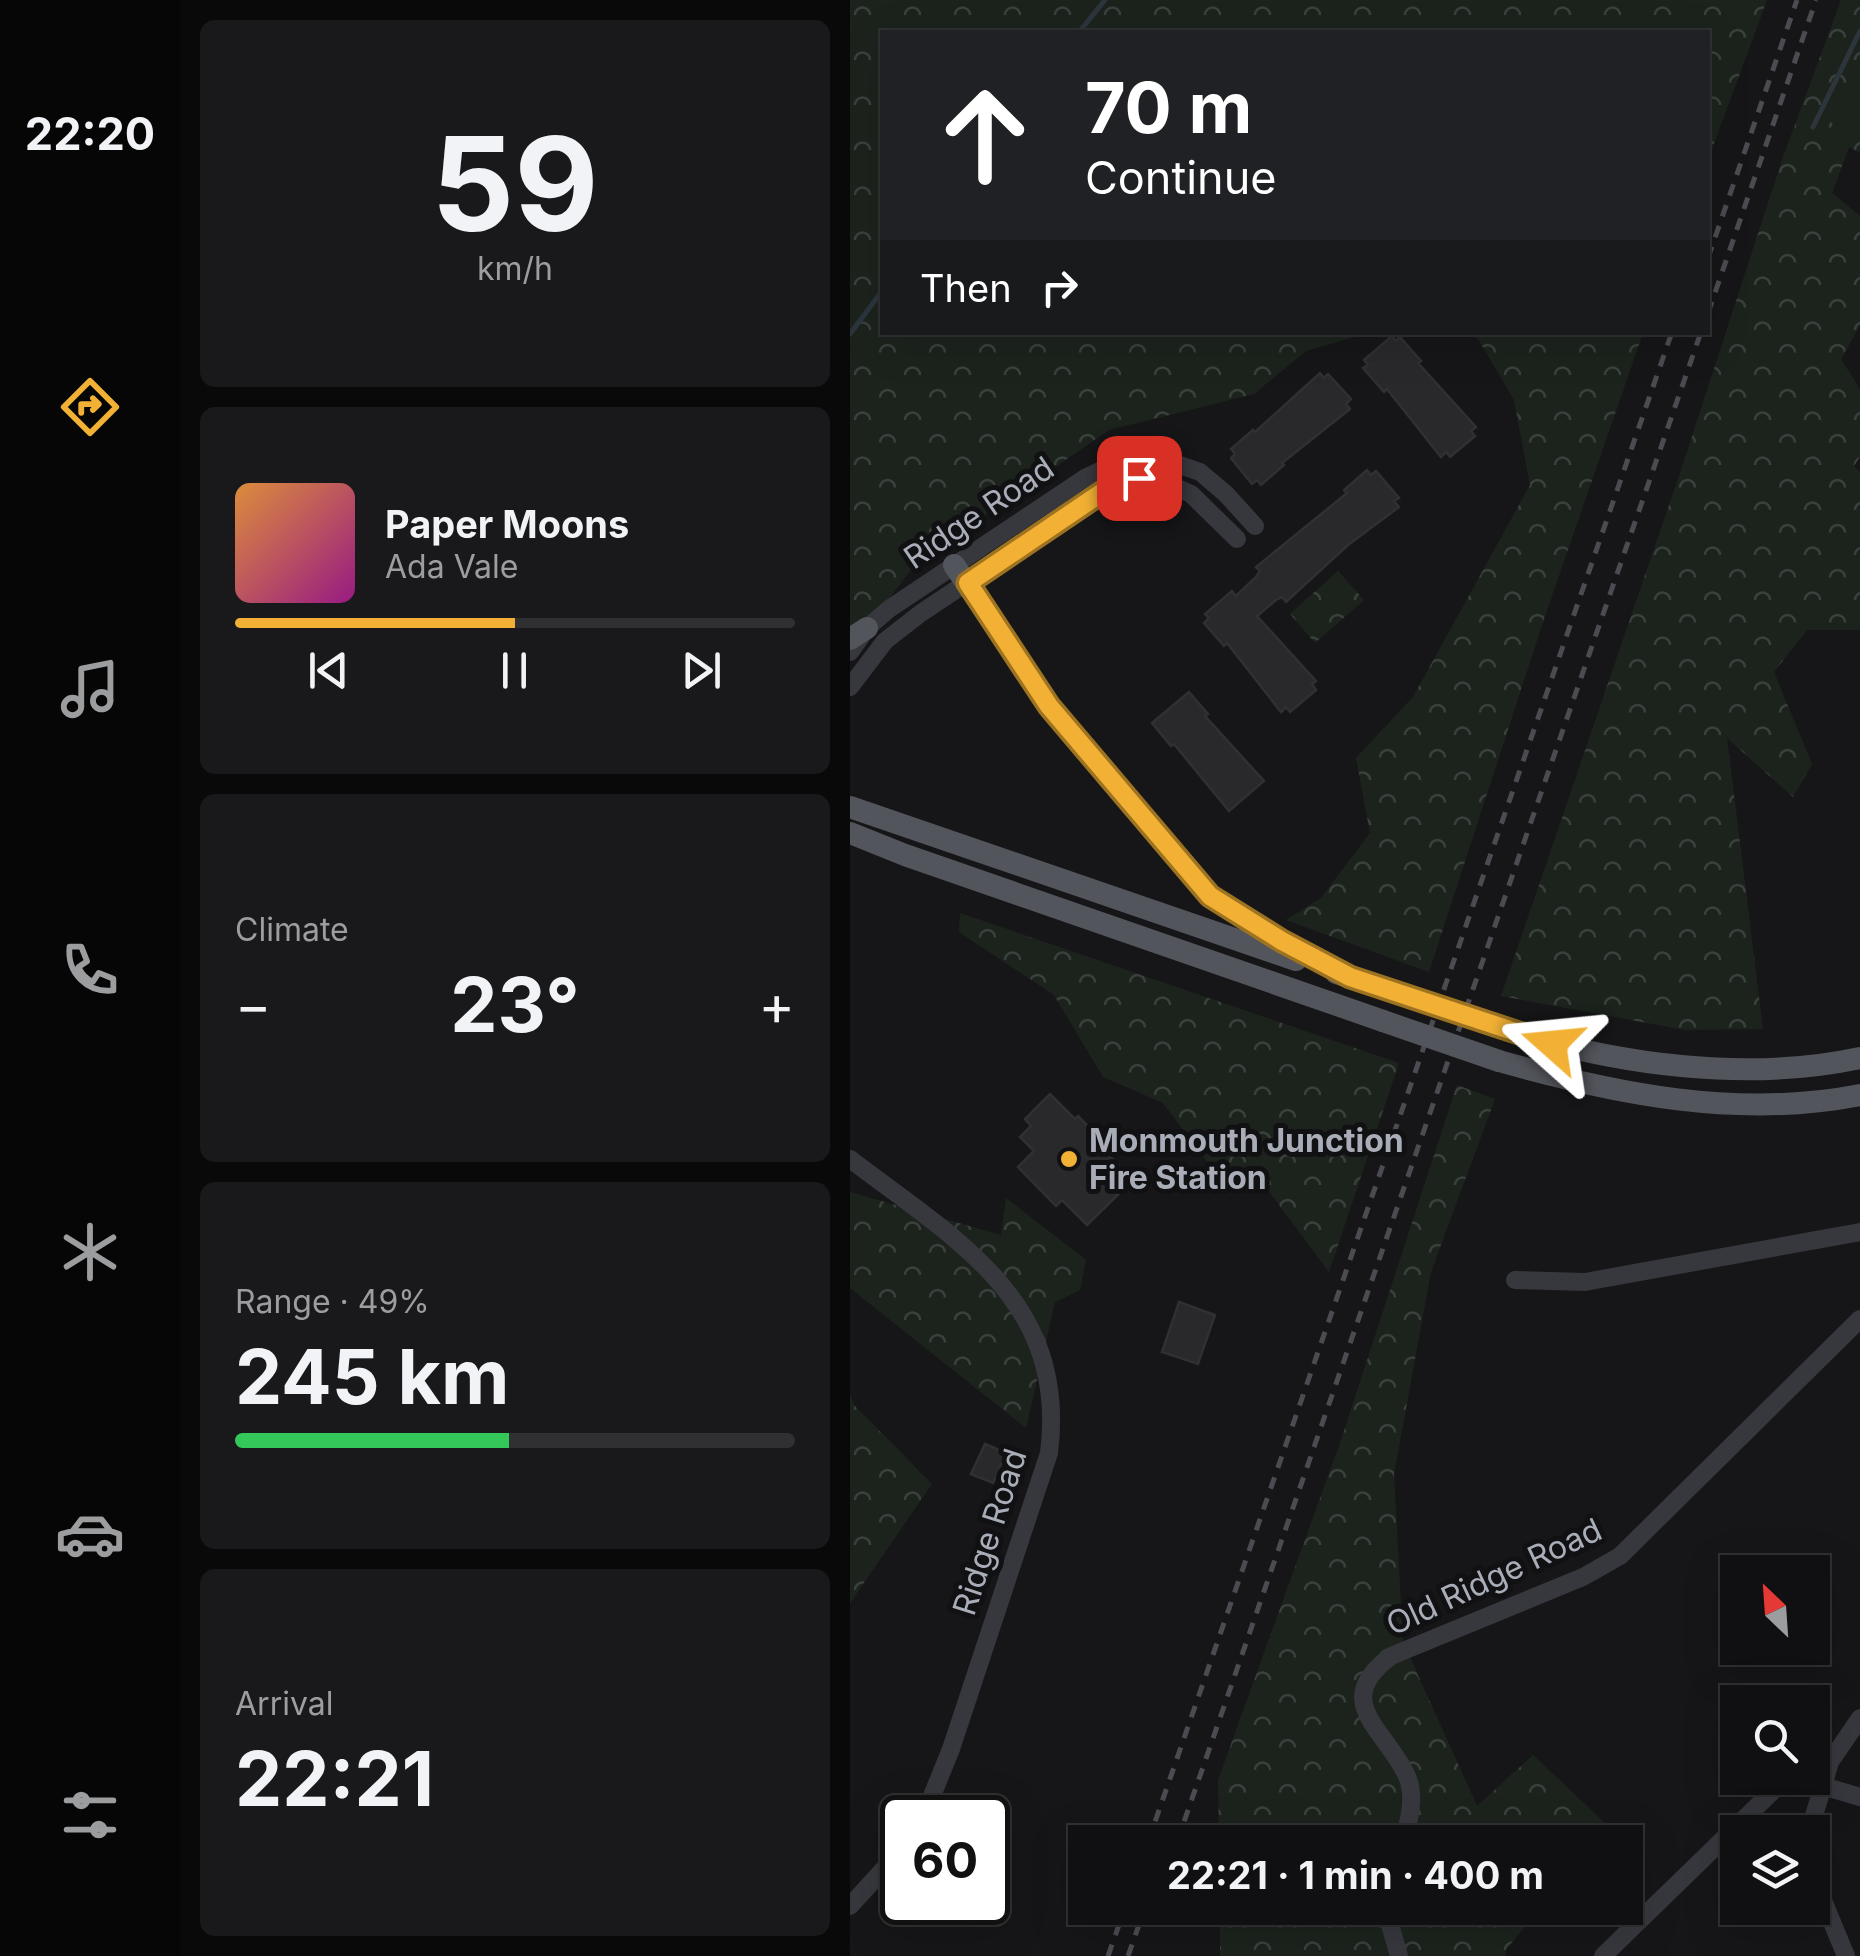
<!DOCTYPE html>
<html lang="en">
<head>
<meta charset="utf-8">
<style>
	body { margin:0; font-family:Inter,sans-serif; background:#19191b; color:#f1f3f6; height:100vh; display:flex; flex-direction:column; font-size:38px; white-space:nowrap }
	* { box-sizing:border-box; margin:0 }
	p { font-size:32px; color:#9c9d9f }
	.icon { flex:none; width:55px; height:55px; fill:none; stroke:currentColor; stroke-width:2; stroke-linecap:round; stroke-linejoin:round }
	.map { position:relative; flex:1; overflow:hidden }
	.side { display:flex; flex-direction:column; gap:20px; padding:20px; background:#09090a; width:670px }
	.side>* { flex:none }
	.top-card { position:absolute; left:30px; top:30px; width:830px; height:305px; border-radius:0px; box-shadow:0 10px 40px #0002,0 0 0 2px #303032; background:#202124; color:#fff; overflow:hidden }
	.needle { width:65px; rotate:335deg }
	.controls { position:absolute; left:870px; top:1555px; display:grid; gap:20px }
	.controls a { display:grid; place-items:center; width:110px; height:110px; border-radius:0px; background:#101012; box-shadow:0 10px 40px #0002,0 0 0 2px #303032; font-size:50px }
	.speed { position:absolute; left:30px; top:1795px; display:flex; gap:20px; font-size:50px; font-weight:700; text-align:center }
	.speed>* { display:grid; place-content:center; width:130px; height:130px; border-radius:50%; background:#101012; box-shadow:0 10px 40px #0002,0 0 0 2px #303032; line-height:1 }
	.speed .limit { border:5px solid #111; border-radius:15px; background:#fff; color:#111 }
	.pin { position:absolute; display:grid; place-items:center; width:85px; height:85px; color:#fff; margin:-42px; border-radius:20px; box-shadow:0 5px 15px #0006 }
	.me { position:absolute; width:110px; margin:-55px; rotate:288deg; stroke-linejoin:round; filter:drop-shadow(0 0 8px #0008) }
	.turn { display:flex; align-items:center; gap:35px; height:210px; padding:0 40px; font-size:45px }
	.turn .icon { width:130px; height:130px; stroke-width:2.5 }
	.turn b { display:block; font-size:70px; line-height:85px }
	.then { display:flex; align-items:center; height:95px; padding:0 40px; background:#0003; gap:20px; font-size:38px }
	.big { font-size:75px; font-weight:700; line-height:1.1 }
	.side .card { flex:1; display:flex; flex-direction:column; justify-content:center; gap:15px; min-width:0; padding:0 35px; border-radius:15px; background:#19191b }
	.side .dial { align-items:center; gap:0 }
	.dial b { font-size:130px; line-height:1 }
	.song { display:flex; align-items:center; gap:30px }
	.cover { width:120px; height:120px; border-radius:15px; background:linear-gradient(135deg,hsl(30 70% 55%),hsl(310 70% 35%)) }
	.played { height:10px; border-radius:5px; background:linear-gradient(90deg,#f2b134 50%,#303032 50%) }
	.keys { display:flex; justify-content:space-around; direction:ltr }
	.heat { display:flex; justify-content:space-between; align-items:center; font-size:55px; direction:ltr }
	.charge { height:15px; border-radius:8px; background:linear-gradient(90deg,#34c759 49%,#303032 0) }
	.trip { position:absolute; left:218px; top:1825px; width:575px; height:100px; border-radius:0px; background:#101012; box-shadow:0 10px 40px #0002,0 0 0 2px #303032; font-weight:700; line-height:100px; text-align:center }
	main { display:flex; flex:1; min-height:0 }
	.tabs { display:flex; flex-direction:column; width:180px; justify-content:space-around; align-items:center; background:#060607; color:#9c9d9f }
	.tabs .icon { width:70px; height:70px }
	.tabs .on { color:#f2b134 }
	.tabs b { font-size:45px; color:#f1f3f6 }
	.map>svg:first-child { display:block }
</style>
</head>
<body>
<main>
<nav class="tabs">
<b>22:20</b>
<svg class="icon on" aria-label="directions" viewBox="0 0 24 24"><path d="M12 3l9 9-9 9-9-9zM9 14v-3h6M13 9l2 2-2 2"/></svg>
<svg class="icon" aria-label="music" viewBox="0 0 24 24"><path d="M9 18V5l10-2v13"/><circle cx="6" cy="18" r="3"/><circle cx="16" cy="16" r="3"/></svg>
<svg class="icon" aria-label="phone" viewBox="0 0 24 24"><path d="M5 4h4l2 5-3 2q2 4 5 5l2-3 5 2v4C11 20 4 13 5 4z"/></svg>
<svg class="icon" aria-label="climate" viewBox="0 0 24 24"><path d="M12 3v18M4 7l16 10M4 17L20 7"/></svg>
<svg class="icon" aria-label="car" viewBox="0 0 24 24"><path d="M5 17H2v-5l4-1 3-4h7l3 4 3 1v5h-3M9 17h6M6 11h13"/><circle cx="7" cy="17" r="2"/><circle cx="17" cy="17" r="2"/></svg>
<svg class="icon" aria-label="filters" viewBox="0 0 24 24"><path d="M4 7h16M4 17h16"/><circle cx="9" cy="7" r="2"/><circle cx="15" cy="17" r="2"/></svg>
</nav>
<section class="side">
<div class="card dial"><b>59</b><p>km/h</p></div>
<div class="card">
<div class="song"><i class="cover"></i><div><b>Paper Moons</b><p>Ada Vale</p></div></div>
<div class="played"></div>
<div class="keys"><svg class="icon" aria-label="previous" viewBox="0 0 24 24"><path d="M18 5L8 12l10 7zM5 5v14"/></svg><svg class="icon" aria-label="pause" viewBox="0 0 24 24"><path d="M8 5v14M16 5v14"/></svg><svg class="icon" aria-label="next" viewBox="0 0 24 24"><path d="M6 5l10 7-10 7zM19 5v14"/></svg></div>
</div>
<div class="card"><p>Climate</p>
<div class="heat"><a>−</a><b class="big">23°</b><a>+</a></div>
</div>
<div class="card"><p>Range · 49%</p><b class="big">245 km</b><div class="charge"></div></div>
<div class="card"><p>Arrival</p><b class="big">22:21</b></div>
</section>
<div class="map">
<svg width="1010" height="1956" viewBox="0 0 1010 1956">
	<defs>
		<pattern id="forest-crowns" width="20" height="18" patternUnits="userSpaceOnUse" patternTransform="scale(2.5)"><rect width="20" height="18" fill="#1c231d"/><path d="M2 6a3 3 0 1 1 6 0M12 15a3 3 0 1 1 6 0" fill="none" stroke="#3a403c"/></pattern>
	</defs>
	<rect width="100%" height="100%" fill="#161618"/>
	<g fill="url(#forest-crowns)">
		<path d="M0,0h917l-59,160v-128h-826v300l485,1 -61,18 -52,43 -145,36 -193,133 -66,87z"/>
		<path d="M991,0h19v153l-11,-6 -17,46 28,23v109l-19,34 19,30v68l-6,9 6,6v158h-53l-33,42 38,92 -19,33 -66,-59 36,291 -78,1 -184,-34 181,-529 100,-307z"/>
		<path d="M617,333h176l-99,286 -115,353 -143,-52 35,-22 49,-65 -14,-75 57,-61 117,-212 -16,-85 -37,-63z"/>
		<path d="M488,571l26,29 -49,43 -25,-29z"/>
		<path d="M110,913l439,150 -70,209 -73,-98 -36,5 -57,-76 -60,-26 -49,-82 -95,-63z"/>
		<path d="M607,1085l38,14 -64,173 -37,202 9,168 74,164 56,-51 74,70 -14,17h-374l-1,-62 122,-337z"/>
		<path d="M0,1192l151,43 5,-37 80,62 -6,30 -25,12 -29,126 -176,-140z"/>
		<path d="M0,1394l5,12 77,78 -82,119z"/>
		<path d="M370,1908h320l-35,43 1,5h-286z"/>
	</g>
	<path fill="#1c231d" d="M1010,72v70l-32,-22 26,-44z"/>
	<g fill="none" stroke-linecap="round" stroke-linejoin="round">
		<g stroke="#2c353c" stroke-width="5">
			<path d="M229,32l26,-32"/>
			<path d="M963,127l47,-96"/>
			<path d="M0,334l32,-43"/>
		</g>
	</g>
	<g fill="#29292c" stroke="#303034" stroke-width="2.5">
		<path d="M542,336l4,5 4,-4 21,24 -3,2 58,64 -5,4 4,5 -25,21 -4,-5 -5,5 -54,-68 -3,3 -21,-24 5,-3 -4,-5z"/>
		<path d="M470,373l4,5 4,-4 23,25 -5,5 4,5 -68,54 2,2 -23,20 -4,-5 -5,4 -21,-26 4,-4 -4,-5 22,-19 2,2z"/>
		<path d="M517,470l4,5 5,-4 23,27 -5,3 5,6 -51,38 -62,57 -4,-5 -6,3 -19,16 59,65 -4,3 4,6 -26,22 -4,-5 -5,5 -54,-69 -3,3 -20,-23 5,-5 -4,-4 27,-23 4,5 20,-19 4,-6 -4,-4 91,-74 -3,-3z"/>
		<path d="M339,692l19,22 -3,2 59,65 -35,30 -55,-67 -3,2 -19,-23z"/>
		<path d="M200,1094l25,25 3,-3 14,14 -4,4 45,46 -46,45 -25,-25 -6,6 -38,-39 16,-16 -14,-14 11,-11 -6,-7z"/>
		<path d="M329,1302l36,13 -17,49 -36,-12z"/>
		<path d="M135,1444l21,9 -13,30 -22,-9z"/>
	</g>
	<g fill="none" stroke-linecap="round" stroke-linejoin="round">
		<g stroke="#37383d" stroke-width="18">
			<path d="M0,652l17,-24 22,-19 196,-131 36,-17 44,-1 35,12 26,22 29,32"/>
			<path d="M0,687l35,-46 36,-28 180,-120 38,-15 27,5 25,11 46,45"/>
			<path d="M0,1159c106,81 218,141 199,294l-98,296 -28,69"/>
			<path d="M665,1280l70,2 275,-50"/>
			<path d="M552,1842c8,-21 14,-47 4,-68 -23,-47 -75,-73 -15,-118l192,-79 37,-21 240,-237"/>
			<path d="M0,1906l52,-57"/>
			<path d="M540,1908l-1,13 10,35"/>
			<path d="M753,1956l175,-170h45l37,11"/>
			<path d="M996,1956l-29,-70 -4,-67 17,-57 30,-44"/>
		</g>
		<g stroke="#53555c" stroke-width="22">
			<path d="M104,565l95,140 161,191 72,45 68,36"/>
			<path d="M0,639l17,-11"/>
			<path d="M0,807l446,153"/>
			<path d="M0,833l55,22 478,166"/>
			<path d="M486,973l57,18"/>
			<path d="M661,1031c108,34 237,51 349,27"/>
			<path d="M649,1061c117,33 239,58 361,34"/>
		</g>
		<g stroke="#4a4c52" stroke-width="5" stroke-dasharray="12 10" stroke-linecap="butt">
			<path d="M858,258l89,-258"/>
			<path d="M858,313l108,-313"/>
			<path d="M298,1842l524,-1510"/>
			<path d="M327,1842l524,-1510"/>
			<path d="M258,1956l17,-48"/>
			<path d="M278,1956l17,-48"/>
		</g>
		<g stroke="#53555c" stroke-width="22">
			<path d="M543,991l118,40"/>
			<path d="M533,1021l116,40"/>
		</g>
	</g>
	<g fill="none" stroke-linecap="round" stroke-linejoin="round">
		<g stroke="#9d7322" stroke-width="25">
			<path id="route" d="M289,478l-38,15 -133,90 81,123 161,190 72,45 68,36 202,67"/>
		</g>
		<use href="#route" stroke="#f2b134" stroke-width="18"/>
	</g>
	<circle fill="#f2b134" stroke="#111113" stroke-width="4" cx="219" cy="1159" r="10"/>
	<g text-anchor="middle" stroke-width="10" stroke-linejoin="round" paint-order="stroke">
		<g font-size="32" fill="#a8adb8" stroke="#111113">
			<text transform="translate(129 513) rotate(-34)" y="11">Ridge Road</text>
			<text transform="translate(140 1532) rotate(-72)" y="11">Ridge Road</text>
			<text transform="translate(644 1577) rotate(-25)" y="11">Old Ridge Road</text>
		</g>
		<g font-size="32" font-weight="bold" fill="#a8adb8" stroke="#111113" text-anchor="start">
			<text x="239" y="1152">Monmouth Junction<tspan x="239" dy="37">Fire Station</tspan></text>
		</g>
	</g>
</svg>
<div class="controls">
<a><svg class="needle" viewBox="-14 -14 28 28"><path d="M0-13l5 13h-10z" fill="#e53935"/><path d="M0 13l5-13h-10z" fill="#9c9d9f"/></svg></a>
<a><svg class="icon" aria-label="search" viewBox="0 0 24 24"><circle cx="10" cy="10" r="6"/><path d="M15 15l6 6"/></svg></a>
<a><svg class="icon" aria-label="layers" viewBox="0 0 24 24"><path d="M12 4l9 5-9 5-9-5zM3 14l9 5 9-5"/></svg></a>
</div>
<div class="speed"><div class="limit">60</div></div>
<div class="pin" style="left:289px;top:478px;background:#d93025"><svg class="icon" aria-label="arrive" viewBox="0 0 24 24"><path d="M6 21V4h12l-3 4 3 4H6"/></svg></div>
<svg class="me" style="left:702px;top:1044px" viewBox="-20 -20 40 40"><path d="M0-17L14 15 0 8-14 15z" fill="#f2b134" stroke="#fff" stroke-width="4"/></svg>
<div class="trip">22:21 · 1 min · 400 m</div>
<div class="top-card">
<div class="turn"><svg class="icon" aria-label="ahead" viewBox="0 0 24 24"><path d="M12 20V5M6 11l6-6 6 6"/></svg><div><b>70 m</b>Continue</div></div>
<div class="then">Then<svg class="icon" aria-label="right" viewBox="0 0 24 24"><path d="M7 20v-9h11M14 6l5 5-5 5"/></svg></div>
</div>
</div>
</main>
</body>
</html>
